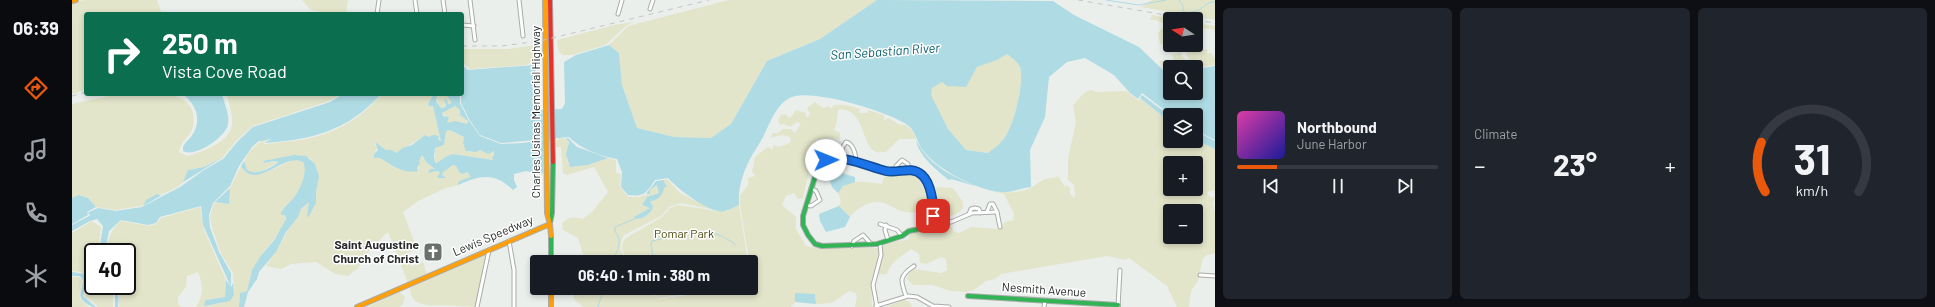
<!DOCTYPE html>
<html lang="en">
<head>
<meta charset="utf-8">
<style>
	body { margin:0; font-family:Barlow,sans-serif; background:#20242c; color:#f1f3f6; height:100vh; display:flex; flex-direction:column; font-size:15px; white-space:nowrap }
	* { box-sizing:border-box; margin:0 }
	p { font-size:13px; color:#9ea1a6 }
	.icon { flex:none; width:22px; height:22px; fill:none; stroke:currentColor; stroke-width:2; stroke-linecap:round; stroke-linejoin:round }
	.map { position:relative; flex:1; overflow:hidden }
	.panel { display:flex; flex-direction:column; gap:8px; padding:8px; background:#0d0f14; width:720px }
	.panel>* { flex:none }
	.guide { position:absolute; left:12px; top:12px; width:380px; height:84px; border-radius:4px; box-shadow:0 2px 6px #0003; background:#0b6e4f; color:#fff; overflow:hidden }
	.needle { width:26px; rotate:282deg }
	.controls { position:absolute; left:1091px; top:12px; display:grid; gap:8px }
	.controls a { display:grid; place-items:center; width:40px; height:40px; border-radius:4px; background:#171b24; box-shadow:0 2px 6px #0003; font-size:20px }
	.speed { position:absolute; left:12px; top:243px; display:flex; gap:8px; font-size:20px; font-weight:700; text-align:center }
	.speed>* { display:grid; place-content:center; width:52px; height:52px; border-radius:50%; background:#171b24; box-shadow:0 2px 6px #0003; line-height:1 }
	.speed .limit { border:2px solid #111; border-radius:6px; background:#fff; color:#111 }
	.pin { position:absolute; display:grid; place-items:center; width:34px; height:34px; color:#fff; margin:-17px; border-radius:8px; box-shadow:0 2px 6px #0006 }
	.me { position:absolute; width:44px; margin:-22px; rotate:89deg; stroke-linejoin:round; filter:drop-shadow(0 0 3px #0008) }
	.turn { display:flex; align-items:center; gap:14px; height:84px; padding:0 12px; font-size:18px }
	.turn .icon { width:52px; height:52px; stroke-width:2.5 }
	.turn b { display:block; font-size:28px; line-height:34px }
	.big { font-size:30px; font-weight:700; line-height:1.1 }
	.panel .card { flex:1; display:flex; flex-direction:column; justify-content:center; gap:6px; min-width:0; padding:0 14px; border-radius:6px; background:#20242c }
	.panel .dial { align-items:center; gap:0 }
	.dial svg { height:104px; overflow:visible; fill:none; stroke:#363941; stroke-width:7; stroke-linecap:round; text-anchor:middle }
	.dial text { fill:#f1f3f6; stroke:none }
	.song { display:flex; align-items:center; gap:12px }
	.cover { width:48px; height:48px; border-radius:6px; background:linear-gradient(135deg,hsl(320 70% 55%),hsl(240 70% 35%)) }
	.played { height:4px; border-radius:2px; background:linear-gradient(90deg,#ea580c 20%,#363941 20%) }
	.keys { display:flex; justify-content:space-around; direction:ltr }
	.heat { display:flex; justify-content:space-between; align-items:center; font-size:22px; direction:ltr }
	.panel .tiles { flex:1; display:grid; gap:8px; grid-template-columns:repeat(3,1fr) }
	.trip { position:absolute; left:458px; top:255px; width:228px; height:40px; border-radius:4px; background:#171b24; box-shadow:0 2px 6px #0003; font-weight:700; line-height:40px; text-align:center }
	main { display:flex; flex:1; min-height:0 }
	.tab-bar { display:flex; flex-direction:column; width:72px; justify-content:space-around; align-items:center; background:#090b0e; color:#9ea1a6 }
	.tab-bar .icon { width:28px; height:28px }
	.tab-bar .active { color:#ea580c }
	.tab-bar b { font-size:18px; color:#f1f3f6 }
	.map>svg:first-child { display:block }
</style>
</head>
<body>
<main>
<nav class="tab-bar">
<b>06:39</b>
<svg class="icon active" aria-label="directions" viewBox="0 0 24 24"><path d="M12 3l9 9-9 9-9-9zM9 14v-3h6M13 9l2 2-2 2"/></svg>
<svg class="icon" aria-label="music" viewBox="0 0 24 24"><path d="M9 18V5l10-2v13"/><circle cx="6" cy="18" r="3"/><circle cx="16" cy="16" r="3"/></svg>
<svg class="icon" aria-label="phone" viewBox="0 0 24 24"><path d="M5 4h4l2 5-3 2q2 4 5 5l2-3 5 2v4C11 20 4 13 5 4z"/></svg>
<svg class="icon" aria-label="climate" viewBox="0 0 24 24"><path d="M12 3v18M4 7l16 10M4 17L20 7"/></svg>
</nav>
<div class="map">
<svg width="1143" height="307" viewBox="0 0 1143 307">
	<rect width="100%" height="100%" fill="#eaefec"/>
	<g fill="#e2e5c9" fill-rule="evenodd">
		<path d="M12,0h73l5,14h-76v76l-14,4v-91z"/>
		<path d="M230,0h46l-2,14h-11l-24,-4z"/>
		<path d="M657,0h148l-57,39 -53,22 -36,63 -20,14 -37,-1 -37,-9 -15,-43 -3,-32 -10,-8 19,-19z"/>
		<path d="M1080,0h63v20l-74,-13z"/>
		<path d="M1080,15l23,4h-5v15l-6,10h-4l-2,-11 8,-9 -11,-4h-5z"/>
		<path d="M562,22l-7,3 -22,20 -32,10h-10l-4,-3 -2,-12 57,-15z"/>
		<path d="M1124,23l19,3v4l-19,-3z"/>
		<path d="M471,44l1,4 -5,11 -13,6 -56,4 -8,-7v-13h46z"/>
		<path d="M1115,45h12l-3,3 -8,1 1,2 20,-2 -3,4h5l4,6v6l-19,3 -26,-1v3l-6,-2 -5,-7 12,-1 2,4 1,-5 -2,-4 9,-4 1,5 5,5 2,-1 -5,-13z"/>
		<path d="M935,54c5,4 10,7 13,13 5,15 -7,63 -18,74 -4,5 -10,8 -14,12l-22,-3 -18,-21 -18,-34 2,-7 10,-7 24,6 10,-20 21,-7z"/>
		<path d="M1019,90l5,2 30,-1 12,9 3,-1 29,23v19l26,-1 19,9v41l-8,2 4,6 4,-2 -2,9 2,7v41l-8,2 -4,3 -5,23 -7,10 -2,16h-12l-10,-21 -38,-28 -4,2 -18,-4 -106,18 -6,5 -9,2 -12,9 -9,2 -15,-1 -17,-6h-20l-7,-7 7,-9 29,4 5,-3 -1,-11 -5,-2 -15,7 -6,-1 -1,-9 -8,-5c-10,8 -20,12 -24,25l-10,1 6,-20 -1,-8 6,-4 21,-4v-6l9,-2 15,-10 18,4 2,6 6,2 12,-6 29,2 5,-7 8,-2 1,-6 -10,-20 -16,-4c12,3 30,4 42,-2 5,-2 9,-6 13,-8 6,-3 10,-1 15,-4l7,11 2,-2 3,3v6l5,4 -1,-13 -6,-5v-22l8,-36 -3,-17c6,-5 10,-14 18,-15zM1098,163h26v26h-26zM1098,211h26v26h-26z"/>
		<path d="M46,94c24,0 83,-9 75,32 -2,11 -11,12 -14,26l9,4c14,-4 42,-14 44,-31 1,-9 -3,-22 -5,-31h114l-12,7 -76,25 -16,14 -15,18 -18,9 -16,3c-2,4 -2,9 -5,12 -12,12 -31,12 -41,24l-27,4 -19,-3 -8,-9 -9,-3 -7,3v-94z"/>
		<path d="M310,94h53l-3,6 -4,2 5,4 9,33h-4v-3l-9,1 -4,-2c-9,7 -19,11 -28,18l-11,-3 -12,-8 3,6 -3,6 2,4c7,-1 9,3 14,7 9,5 18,6 29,5l-2,-3 3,-3 -1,-3 2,-6 5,7 9,7h-5l-1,3 7,-1 4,1 -3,6h9v-2h-3l-1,-3 11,-8 15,8 4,4 -14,8 -12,3 -26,12 -17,12 14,37 -9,4 4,13 11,-4 4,12 -19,9 -20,-51 -16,15 -14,21 -10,8 -13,-2 -19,-12 -25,2 -10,5 -15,-3 10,-14 15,-27 7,-8 1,-5 10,-10 3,9 4,-11 1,-32 -7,-10 -10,-3 -37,6 1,2 15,-2v1l-19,10h-11c-14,-12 9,-30 20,-35l3,1 -9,4 1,2c51,-4 82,-10 118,-50z"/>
		<path d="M363,94h11l7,9 -5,1 -1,-4 -3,8h-4z"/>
		<path d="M743,102l8,6 6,-2 2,3 3,-4c10,-1 17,1 26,4l-1,4h8l1,-3 16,5v5l5,-2 9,6 8,1 7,7 3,7h-17l-13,13c-3,0 -7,1 -10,0 -15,-6 -10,-43 -37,-43 -3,6 0,11 -5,21l6,3v6l-16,-1 -8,2 -13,58 -5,1 -4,-6 -8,3 -4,9 14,12v12l10,17 10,2 12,-1 52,1 -1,12 -8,22 1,23 2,2h-19l2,-11 -2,-3 -6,-2 -17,12 -16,1 -1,-10 -20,3v5l-4,5h-208l-9,-8 -1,-7 5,-4h62l20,11 76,-11h15v-3l2,-1 -13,-79v-10l8,-10v-7l7,-2 -3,-4 3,-15 13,-10 5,3v-5l6,2 11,-4 1,-5c-8,-5 -14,-2 -21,0l3,-5h5l5,-4h9l1,3 2,1 6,-10 -4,-1 -7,5 -6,-3 -4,1 -2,-5 3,-5 4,-1 5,4 6,-8 10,3v5l4,-4 -3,-6z"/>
		<path d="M383,106l5,4v5l6,4 1,5 -20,-1 1,-3 -3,-5h-3c2,-5 8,-8 13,-9z"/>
		<path d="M378,130l14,7 -1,6 6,9 11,-2 6,3 8,-2 1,2 -3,4 1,3 -40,-6 -6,2 -9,7 -3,-1v-14l9,-3 2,-14z"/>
		<path d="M487,138l9,1c2,8 -5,21 3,28l17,-2 20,-7 8,2v13l5,1 -1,13 8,10h10l12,-3v-4l8,-5 1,8 -12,4 -5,8 9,3 -15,8v3l12,-4 5,-8 -3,-6 8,-3 6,-10 3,-2 -4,-4 1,-2 3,-1 13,14 31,16 -31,-6 -11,4 -8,9 -37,19c-4,8 -5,13 0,21l8,2 2,4h-49l-7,-24 -15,-8 -1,-6c6,-8 12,-7 21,-5l10,-8 15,-19 -14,-25 -27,8 -4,-2 -2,-26h-5v-5z"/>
		<path d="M222,160h6l5,5c1,9 -4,26 -11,33 -6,6 -10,7 -13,17h4c3,8 -13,27 -19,34 -6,8 -13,18 -16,27 -1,5 0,10 -3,15l-7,3 -1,13h-43c8,-11 7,-23 2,-35l-11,4 -1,11 -8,10v7l3,3h-62v-14l-5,-7h13v-34h-21c3,-13 4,-23 15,-31l28,5 7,-2 5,-6 39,-11 4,23 22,50 -1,17 -19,3 -1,6 17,-3 12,-8 -1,-22 -13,-21 -8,-25 -2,-11 4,-13 4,-1 10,2 2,-16 11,-22c13,20 37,-2 53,-6z"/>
		<path d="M825,174c17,-1 20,-1 27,15 3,8 6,15 8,24 -11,-1 -20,1 -31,-2 -6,-2 -11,-6 -17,-8 -13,-4 -26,4 -34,14l-11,-11 2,-5 -3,-8c8,-16 29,-11 44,-9l2,-7z"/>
		<path d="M866,187l15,1 10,14v6c-8,10 -17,9 -28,6l-4,-23z"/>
		<path d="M606,205l39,6h10l12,-6 9,57h-112v-3l-3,-2 -8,-1c-4,-7 -4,-12 1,-18l36,-21 8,-9z"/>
		<path d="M20,221l9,6 -3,25h-5v34h11l4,5 5,1v15h-15l-7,-7 -5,-2 -2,-4c4,-14 7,-22 -12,-23v-38z"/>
		<path d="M414,255l-11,52c-8,0 -39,-3 -44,-1 -11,-2 -21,-4 -21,-18z"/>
		<path d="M0,277h7l3,3c0,16 -9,15 8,27h-18z"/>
		<path d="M571,288h87l-71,10z"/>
		<path d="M327,292l6,5 -2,7 -3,3h-33z"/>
		<path d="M832,300l6,2 2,5h-26z"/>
	</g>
	<g fill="#aedbe4" fill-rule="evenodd">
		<path d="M805,0l176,1 21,14 65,32 24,23 7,2v21h26v-24l19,-3v74l-19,-10v-15h-25l-29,-22 -4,6 -8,-6 -16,-18 -29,-17 -18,4 -18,15 -4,40 -15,33 1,37c-9,1 -21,6 -30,5 -25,-2 -65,-23 -79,-43 -6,-8 -6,-19 -16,-25 -20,-13 -87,-33 -111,-28 -17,4 -24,25 -31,39 -4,9 -11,17 -15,26 -7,14 -11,29 -10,44 -7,3 -14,8 -21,6 -15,-3 -40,-22 -50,-33l-13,2c-9,13 -10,17 -27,15l-7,-8 1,-15 -5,-13c-17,-3 -36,-10 -48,-22l-68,6 -21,-8 -11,-16 -8,-16 1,-39 5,6 68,-5 6,45 21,-1 3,-6 -1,-41 12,-7 33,-10 10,8 3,32 15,43 37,9 37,1 20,-14 36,-63 53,-22zM935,54c5,4 10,7 13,13 5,15 -7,63 -18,74 -4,5 -10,8 -14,12l-22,-3 -18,-21 -17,-34 1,-7 10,-6 5,4 19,1 11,-20 20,-7z"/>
		<path d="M111,94h39c2,9 8,21 6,30 -2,13 -33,34 -45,27v-4c2,-5 7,-8 10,-13 9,-15 3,-29 -10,-40z"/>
		<path d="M271,94h38c-33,37 -70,46 -117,49l9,-5 -2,-2 -10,3 -9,8 -13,19 -9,20 -17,17 -4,12 1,12 9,25 12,21v14l2,-4 1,12 -4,6 -25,5 -1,-2 2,-4 19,-3 1,-17 5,7 -28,-62 -2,-19 -41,11 -4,6 -8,2 -27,-5 -12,11 -4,21h-6l4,-26 -6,-7 -7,2 -18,10v-6l17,-9 1,-2 -3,-1 11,-5 18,3 26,-4 38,-20 24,-17 19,-11 15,-18 15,-14 77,-25z"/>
		<path d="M362,94l3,1 -1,6 5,7h3l2,-3 -2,-7 3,2 1,4 4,-1 -6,-9h14v9l8,16 12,17 21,8 22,-1 23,-4v8l-3,1v25l-3,2 -14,-4 -12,3v6l3,7 -4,3c-19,-18 -32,-15 -55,-5l1,-4 12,-4 -4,-5 -4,2 -3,-1 -4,-7 -3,-1 -11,8 1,3 3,1v1h-9l3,-6 -4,-1 -8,2 2,-4h5l-9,-7 -4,-7 -3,6 1,3 -3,3 1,4c-10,2 -18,-1 -27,-6 -6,-3 -8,-8 -17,-7v-4l4,-4 -3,-8 11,8h5l6,3 5,-5 10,-3 13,-10 4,2 4,-2 6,1 -1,3 3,2 -8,-35h-4l-1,-2zM383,106l5,4v5l8,6 -1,3 -12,-3 -8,2 2,-6 -6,-1 -1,-3zM378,130l14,7 -1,6 3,8 10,1 4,-2 8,4 6,-3v4l-2,2 1,3 -40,-6 -6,2 -10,7 -2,-1 -1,-5 1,-9 9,-3 2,-14z"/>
		<path d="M1070,95l28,21v6l-30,-24z"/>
		<path d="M1124,131l19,10v8l-19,-9z"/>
		<path d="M494,138h2l9,9 31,11 -20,7 -18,2 -4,-13 3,-12z"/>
		<path d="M844,140c12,25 36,36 59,46l-24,-7 -2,1c-12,-9 -31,-25 -33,-40z"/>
		<path d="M222,155l12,1 9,8 4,12 -3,16v11l-7,13 -2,1 2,-15 -8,7 -3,8 -12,15 -10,20 -17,20 -2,7 -9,13 -4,15h-5l1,-14 7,-2 5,-21 8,-13 15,-18 11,-20 -1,-4h-4v-2c4,-8 10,-11 14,-17 6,-8 13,-25 8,-34 -20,-10 -46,30 -62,4l3,-5 3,9c11,6 23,-2 32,-8l-5,-1 -10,2 -1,-2z"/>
		<path d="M150,158c-27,16 -52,33 -79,48l3,-6 11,-6 4,2 22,-14 5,-12 16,-3z"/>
		<path d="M770,173l13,4v5l-12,4 -5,7 -6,-6 -3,-8z"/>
		<path d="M592,180v2l3,4 -3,2c-1,7 -7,13 -14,13l3,6c-3,8 -10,12 -19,12v-2l16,-9 -8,-3 5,-8 12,-4 -2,-8 -7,5v4h-4l10,-13z"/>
		<path d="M158,188l-1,16 -14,-2z"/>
		<path d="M7,195l9,3 8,9 -9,5 1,3 -16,9v-26z"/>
		<path d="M767,206l11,11 -5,10 -19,5 -6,-11 -1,-7z"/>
		<path d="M0,272l12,2 3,8 -4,14 13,11c-4,0 -5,-1 -9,-3 -12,-9 -4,-12 -4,-24l-3,-4h-8z"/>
		<path d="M34,286h7c6,6 6,13 5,21h-3v-14z"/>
		<path d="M723,293l20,1 1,10 -21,-2z"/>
	</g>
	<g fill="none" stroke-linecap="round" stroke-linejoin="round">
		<g stroke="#aedbe4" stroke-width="1">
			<path d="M1034,0l33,5 27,-5"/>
			<path d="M1107,0l4,6v5l4,2c3,-1 7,-1 10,-2 7,-3 10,-10 18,-9"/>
			<path d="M539,262c4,-6 9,-15 8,-22 -1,-6 -5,-7 -4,-13l19,-8"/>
			<path d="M582,262l-3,-17 1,-4c33,-7 55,-19 84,4"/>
			<path d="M526,307l6,-19"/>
		</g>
		<path stroke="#aedbe4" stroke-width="4.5" d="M188,139l18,-4"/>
		<g stroke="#a9acaa" stroke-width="5">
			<g id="street">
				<path d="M343,0l2,14"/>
				<path d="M371,0l2,14"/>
				<path d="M398,0l5,40"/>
				<path d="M447,0l4,36"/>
				<path d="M578,9l3,-9"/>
				<path d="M305,14l2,-14"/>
				<path d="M546,14l4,-14"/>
				<path d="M390,25l12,1"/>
				<path d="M771,158l-1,-10 4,-6c7,1 11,14 9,20"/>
				<path d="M824,171v-5l6,-6 6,4v6"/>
				<path d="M735,205l4,1 9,-6 -4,-9 -5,-3"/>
				<path d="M915,212l3,-8h3l4,8 3,15"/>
				<path d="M897,214l2,-5 4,-1 4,1 1,4"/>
				<path d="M861,218l18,4 21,-9 25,-1"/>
				<path d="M808,224l17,6 5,6"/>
				<path d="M814,225l-1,5 3,10"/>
				<path d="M437,241l5,29v37"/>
				<path d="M780,246l2,-5 9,-6 8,9"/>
				<path d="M1128,275l15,1"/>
				<path d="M834,296c-6,-16 -7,-20 8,-30"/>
				<path d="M804,306l32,-10 9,1 16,9 16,1"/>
				<path d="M405,307l12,-57"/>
				<path d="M805,307l-4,-22 8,-30 -1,-12"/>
				<path d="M972,307l1,-6"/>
				<path d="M1046,307l2,-37"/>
			</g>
		</g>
		<g stroke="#a9acaa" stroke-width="6">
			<g id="fast">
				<path d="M763,158l52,13 23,-1 8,2 9,10 6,34 -3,8 -5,4 -16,3 -7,5 -25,8 -55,2 -7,-2 -7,-9 -5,-10v-9l15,-49 9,-7z"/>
				<path d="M478,223l2,-10 1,-51"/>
				<path d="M479,236v26"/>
				<path d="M896,296l150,9"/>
			</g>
		</g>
		<g stroke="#a9acaa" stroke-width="6">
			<g id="slow">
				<path d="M473,0l2,213 3,11"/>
				<path d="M0,1l4,-1"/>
				<path d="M479,288v19"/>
				<path d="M285,307l193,-83 1,12"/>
			</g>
		</g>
		<g stroke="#a9acaa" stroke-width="6">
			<path id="jam" d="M478,0l3,162"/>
		</g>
		<use href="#street" stroke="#fcfdfc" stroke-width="3"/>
		<use href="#fast" stroke="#30b455" stroke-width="4"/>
		<use href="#slow" stroke="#ff9f0a" stroke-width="4"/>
		<use href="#jam" stroke="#e5322d" stroke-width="4"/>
		<g stroke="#c5c7c6" stroke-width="1" stroke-dasharray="5 5" stroke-linecap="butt">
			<path d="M1006,0l111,19"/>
			<path d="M1124,20l19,3"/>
			<path d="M390,46h39l39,-5 169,-41"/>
			<path d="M0,96l14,-4"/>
		</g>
	</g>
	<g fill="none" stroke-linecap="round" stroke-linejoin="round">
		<g stroke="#114b97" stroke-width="10">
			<path id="route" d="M754,160c17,-6 43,7 60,11 12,3 25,-6 36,4 9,8 12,29 11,41"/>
		</g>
		<use href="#route" stroke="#1a73e8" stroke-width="7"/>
	</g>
	<defs>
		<g id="church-square" transform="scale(1)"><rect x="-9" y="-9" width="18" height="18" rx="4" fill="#6c706d" stroke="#fff"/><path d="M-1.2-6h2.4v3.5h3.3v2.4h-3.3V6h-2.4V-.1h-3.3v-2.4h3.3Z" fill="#fff"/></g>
	</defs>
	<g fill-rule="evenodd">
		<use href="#church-square" x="361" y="252"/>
	</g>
	<g text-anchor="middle" stroke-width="3" stroke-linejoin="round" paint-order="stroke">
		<g font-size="12" fill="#282b29" stroke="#fff">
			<text transform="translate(464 112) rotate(-90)" y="4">Charles Usinas Memorial Highway</text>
			<text transform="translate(421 236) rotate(-23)" y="4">Lewis Speedway</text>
			<text transform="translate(972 290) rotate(4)" y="4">Nesmith Avenue</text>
		</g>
		<g font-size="12" fill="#4a490e" stroke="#fff">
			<text x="612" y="238">Pomar Park</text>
		</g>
		<g font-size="12" font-weight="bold" fill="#282b29" stroke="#fff" text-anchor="end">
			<text x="347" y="249">Saint Augustine<tspan x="347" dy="14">Church of Christ</tspan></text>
		</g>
		<g font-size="13" font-style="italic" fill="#0b6271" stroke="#fff">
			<text transform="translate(813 51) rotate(-4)" y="5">San Sebastian River</text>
		</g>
	</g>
</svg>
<div class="controls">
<a><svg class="needle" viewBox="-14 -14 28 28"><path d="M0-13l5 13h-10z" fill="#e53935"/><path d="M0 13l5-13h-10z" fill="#9ea1a6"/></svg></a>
<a><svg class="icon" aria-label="search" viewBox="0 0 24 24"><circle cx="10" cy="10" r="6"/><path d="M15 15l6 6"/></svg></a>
<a><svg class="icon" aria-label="layers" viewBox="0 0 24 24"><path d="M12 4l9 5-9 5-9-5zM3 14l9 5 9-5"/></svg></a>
<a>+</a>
<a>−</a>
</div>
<div class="speed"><div class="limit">40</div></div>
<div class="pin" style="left:861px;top:216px;background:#d93025"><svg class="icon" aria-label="arrive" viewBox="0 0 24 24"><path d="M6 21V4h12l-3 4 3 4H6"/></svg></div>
<svg class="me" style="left:754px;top:160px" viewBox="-20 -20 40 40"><circle r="19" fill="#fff"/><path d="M0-13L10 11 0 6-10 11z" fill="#1a73e8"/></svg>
<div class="trip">06:40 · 1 min · 380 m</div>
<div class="guide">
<div class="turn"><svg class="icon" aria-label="right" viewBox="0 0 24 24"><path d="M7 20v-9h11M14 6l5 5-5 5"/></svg><div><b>250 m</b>Vista Cove Road</div></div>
</div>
</div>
<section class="panel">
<div class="tiles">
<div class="card">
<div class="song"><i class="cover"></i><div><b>Northbound</b><p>June Harbor</p></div></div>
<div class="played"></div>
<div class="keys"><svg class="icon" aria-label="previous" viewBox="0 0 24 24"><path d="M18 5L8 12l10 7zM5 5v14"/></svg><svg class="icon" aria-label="pause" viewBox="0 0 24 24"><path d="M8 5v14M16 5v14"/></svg><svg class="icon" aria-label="next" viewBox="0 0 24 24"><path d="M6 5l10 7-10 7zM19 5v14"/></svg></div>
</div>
<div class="card"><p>Climate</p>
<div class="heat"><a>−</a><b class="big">23°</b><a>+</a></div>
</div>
<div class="card dial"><svg viewBox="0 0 100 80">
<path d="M14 69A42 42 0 1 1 86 69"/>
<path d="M14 69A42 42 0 0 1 11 31" stroke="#ea580c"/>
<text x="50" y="56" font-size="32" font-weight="700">31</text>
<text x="50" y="72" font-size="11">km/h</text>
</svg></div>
</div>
</section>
</main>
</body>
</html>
